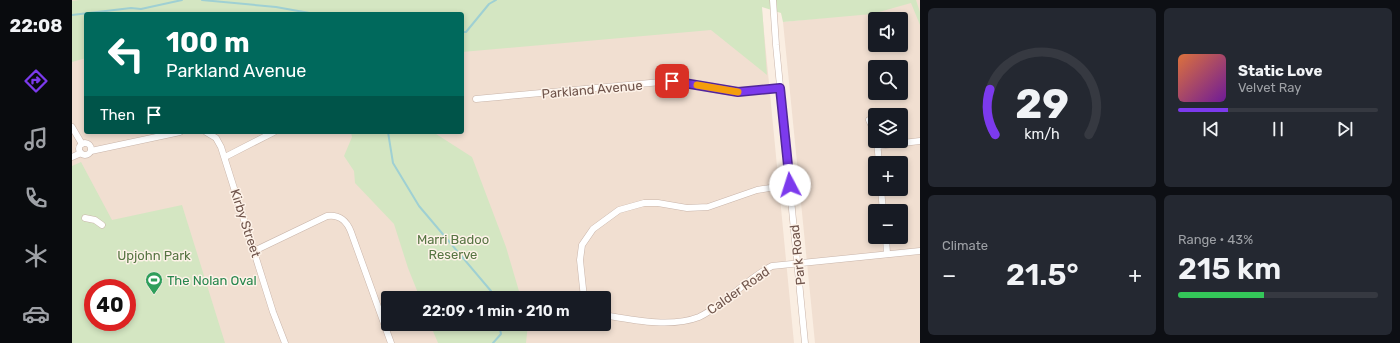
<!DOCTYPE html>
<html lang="en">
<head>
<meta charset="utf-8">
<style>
	body { margin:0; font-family:Rubik,sans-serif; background:#242831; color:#f1f3f6; height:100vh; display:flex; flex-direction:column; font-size:15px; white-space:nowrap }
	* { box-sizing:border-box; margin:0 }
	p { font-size:13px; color:#9ea1a6 }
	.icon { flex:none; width:22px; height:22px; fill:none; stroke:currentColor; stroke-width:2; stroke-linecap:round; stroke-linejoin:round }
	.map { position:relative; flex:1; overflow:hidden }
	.sheet { display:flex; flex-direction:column; gap:8px; padding:8px; background:#0d0f14; width:480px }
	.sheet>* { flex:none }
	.guide { position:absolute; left:12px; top:12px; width:380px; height:122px; border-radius:4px; box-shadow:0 2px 6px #0003; background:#00695c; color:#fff; overflow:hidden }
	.controls { position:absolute; left:796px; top:12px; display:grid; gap:8px }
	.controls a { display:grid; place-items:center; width:40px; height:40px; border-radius:4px; background:#171b24; box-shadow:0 2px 6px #0003; font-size:20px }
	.speed { position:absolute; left:12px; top:279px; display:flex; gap:8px; font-size:20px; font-weight:700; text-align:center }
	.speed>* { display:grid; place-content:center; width:52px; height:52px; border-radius:50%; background:#171b24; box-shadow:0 2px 6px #0003; line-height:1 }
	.speed .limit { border:6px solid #d22; background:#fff; color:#111 }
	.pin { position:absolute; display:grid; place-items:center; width:34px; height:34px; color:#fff; margin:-17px; border-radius:8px; box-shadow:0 2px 6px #0006 }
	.me { position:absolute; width:44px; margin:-22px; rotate:355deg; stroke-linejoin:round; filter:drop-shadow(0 0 3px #0008) }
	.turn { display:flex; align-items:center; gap:14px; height:84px; padding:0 16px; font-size:18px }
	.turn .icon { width:52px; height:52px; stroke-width:2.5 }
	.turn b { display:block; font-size:28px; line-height:34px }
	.then { display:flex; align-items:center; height:38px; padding:0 16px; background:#0003; gap:8px; font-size:15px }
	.big { font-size:30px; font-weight:600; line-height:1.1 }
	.sheet .card { flex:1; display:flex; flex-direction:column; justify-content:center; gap:6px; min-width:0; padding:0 14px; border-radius:6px; background:#242831 }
	.sheet .dial { align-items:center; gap:0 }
	.dial svg { height:104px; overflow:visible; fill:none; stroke:#363941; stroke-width:7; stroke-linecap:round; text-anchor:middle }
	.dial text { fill:#f1f3f6; stroke:none }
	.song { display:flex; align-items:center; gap:12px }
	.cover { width:48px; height:48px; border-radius:6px; background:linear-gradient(135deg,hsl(20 70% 55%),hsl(280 70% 35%)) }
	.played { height:4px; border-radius:2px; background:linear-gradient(90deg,#7c3aed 25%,#363941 25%) }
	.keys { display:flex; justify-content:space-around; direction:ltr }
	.heat { display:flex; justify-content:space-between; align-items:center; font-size:22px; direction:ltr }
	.charge { height:6px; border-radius:3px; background:linear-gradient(90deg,#34c759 43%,#363941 0) }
	.sheet .tiles { flex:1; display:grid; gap:8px; grid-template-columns:repeat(2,1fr) }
	.trip { position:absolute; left:309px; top:291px; width:230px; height:40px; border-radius:4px; background:#171b24; box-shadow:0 2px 6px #0003; font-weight:600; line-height:40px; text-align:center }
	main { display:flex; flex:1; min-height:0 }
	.tab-bar { display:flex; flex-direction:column; width:72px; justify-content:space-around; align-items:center; background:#090b0e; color:#9ea1a6 }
	.tab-bar .icon { width:28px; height:28px }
	.tab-bar .selected { color:#7c3aed }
	.tab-bar b { font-size:18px; color:#f1f3f6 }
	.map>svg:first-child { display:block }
</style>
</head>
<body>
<main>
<nav class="tab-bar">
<b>22:08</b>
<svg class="icon selected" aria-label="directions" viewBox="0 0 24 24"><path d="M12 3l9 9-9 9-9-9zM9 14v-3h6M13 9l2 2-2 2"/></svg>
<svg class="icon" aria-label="music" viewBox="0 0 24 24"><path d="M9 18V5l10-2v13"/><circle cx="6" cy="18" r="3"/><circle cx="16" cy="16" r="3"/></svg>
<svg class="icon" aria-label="phone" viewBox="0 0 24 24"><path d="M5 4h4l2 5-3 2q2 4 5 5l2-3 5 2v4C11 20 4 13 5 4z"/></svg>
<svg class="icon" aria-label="climate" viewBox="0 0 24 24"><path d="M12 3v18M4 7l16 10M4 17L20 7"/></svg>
<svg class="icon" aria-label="car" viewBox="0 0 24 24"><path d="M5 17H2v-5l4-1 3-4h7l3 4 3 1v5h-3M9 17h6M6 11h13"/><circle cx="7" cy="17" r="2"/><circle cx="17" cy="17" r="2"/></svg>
</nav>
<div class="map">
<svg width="848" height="343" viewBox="0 0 848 343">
	<rect width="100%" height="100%" fill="#faeee2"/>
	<g fill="#f1dfd1" fill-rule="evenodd">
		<path d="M0,0h689l33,343h-722zM14,14h376v118h-376zM21,288h34v34h-34zM316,298h216v26h-216z"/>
		<path d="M820,0h28v343h-105l-32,-321 86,-9zM803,19h26v26h-26zM803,67h26v26h-26zM803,115h26v26h-26zM803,163h26v26h-26zM803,211h26v26h-26z"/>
	</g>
	<g fill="#d4e6c2" fill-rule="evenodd">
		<path d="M844,0l4,12v13l-9,-22 -39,11 -89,8 -2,-9 -19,-6 5,68 -56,-45 -249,22v-38h-376v44l-14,4v-61l7,-1z"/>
		<path d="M279,132h82l39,25 34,90 15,51h-101l-12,-30 -14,-44 -39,-41 -1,-12 -10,-15 8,-19z"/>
		<path d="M9,162l31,58 70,-15 43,138h-153v-177zM21,288h34v34h-34z"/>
		<path d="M358,324h98l-2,19h-88z"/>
	</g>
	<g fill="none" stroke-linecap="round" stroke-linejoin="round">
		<g stroke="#9fd0d3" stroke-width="2">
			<path d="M130,0l74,7 39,7"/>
			<path d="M0,15l59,-7 10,1 41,-9"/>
			<path d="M390,32h4l23,-28 7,-4"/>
			<path d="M316,132l5,31 26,43 72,85 1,7"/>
			<path d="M421,343l8,-9 -2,-10"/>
		</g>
		<g stroke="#c9b5aa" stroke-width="7">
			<g id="minor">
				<path d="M701,0l3,45 29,298"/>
				<path d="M404,99l196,-18 66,11 42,-4"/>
				<path d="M797,120l6,13"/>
				<path d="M0,127l10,17"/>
				<path d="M134,132l10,6 5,9 52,165 12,31"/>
				<path d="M805,141l2,22"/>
				<circle cx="13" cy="149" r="6"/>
				<path d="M805,146l43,-5"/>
				<path d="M19,151l89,-19"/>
				<path d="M0,157l9,-4"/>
				<path d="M153,157l49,-25"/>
				<path d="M809,189l2,22"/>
				<path d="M13,218l10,2 7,5"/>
				<path d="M814,237l1,17"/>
				<path d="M182,251l73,-35c12,-2 20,5 24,16l40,111"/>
				<path d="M512,298l-4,-38 2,-15 11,-16 26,-19 25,-7h14l29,5 21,-1 49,-17 32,-5"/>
				<path d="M532,315c29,5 67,13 95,2 9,-4 18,-11 26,-17 16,-12 29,-25 47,-34l148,-15"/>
			</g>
		</g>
		<use href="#minor" stroke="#fff" stroke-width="6"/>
	</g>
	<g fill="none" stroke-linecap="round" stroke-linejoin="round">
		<g stroke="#51269a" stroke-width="10">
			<path id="route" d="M600,81l66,11 42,-4 10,97"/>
		</g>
		<use href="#route" stroke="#7c3aed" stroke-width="7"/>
		<path stroke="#f59e0b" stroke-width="7" d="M625,85l41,7"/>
	</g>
	<defs>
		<g id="stadium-pin" transform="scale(0.9)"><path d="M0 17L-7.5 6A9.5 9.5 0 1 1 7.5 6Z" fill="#2e9e5b" stroke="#fdf2e8"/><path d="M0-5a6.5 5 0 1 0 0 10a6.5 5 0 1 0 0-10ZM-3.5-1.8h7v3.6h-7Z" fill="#fff"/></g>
	</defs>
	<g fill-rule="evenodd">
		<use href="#stadium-pin" x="82" y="280"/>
	</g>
	<g text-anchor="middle" stroke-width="3" stroke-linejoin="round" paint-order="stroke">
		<g font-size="13" fill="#6f544b" stroke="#fdf2e8">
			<text transform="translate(520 89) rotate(-5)" y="5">Parkland Avenue</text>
			<text transform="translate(174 223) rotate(72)" y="5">Kirby Street</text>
			<text transform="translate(725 255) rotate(-96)" y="5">Park Road</text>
			<text transform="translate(666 290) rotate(-35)" y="5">Calder Road</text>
		</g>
		<g font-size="13" fill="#577543" stroke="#fdf2e8">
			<text x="381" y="244">Marri Badoo<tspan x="381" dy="15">Reserve</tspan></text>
			<text x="82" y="260">Upjohn Park</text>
		</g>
		<g font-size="13" fill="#27864d" stroke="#fdf2e8" text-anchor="start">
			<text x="95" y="285">The Nolan Oval</text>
		</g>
	</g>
</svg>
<div class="controls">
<a><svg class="icon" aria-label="sound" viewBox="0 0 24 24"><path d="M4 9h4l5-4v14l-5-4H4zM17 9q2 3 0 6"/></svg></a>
<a><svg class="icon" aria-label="search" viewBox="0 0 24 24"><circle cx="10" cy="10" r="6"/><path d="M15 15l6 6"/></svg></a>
<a><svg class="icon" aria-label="layers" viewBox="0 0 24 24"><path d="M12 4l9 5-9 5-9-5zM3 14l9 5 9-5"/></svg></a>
<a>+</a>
<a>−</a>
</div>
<div class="speed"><div class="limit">40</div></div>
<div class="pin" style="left:600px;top:81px;background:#d93025"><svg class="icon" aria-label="arrive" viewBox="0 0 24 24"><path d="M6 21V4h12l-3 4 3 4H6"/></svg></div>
<svg class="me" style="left:718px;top:185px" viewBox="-20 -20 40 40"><circle r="19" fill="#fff"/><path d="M0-13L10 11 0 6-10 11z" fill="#7c3aed"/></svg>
<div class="trip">22:09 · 1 min · 210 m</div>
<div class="guide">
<div class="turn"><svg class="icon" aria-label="left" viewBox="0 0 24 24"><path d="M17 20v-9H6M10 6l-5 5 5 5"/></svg><div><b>100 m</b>Parkland Avenue</div></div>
<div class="then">Then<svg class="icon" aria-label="arrive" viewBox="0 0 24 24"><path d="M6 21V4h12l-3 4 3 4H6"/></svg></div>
</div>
</div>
<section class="sheet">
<div class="tiles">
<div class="card dial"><svg viewBox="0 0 100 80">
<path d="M14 69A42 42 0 1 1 86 69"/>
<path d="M14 69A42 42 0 0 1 10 34" stroke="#7c3aed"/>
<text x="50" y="56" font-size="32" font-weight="700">29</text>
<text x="50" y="72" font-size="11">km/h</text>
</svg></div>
<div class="card">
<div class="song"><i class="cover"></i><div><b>Static Love</b><p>Velvet Ray</p></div></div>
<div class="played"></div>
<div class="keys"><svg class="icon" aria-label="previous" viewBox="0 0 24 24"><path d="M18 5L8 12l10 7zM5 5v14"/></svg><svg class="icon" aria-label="pause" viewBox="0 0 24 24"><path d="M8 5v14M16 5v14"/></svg><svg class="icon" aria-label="next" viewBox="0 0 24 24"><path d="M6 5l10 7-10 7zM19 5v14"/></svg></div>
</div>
<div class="card"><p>Climate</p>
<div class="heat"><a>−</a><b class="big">21.5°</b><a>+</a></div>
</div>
<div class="card"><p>Range · 43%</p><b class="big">215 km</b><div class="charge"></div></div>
</div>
</section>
</main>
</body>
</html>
